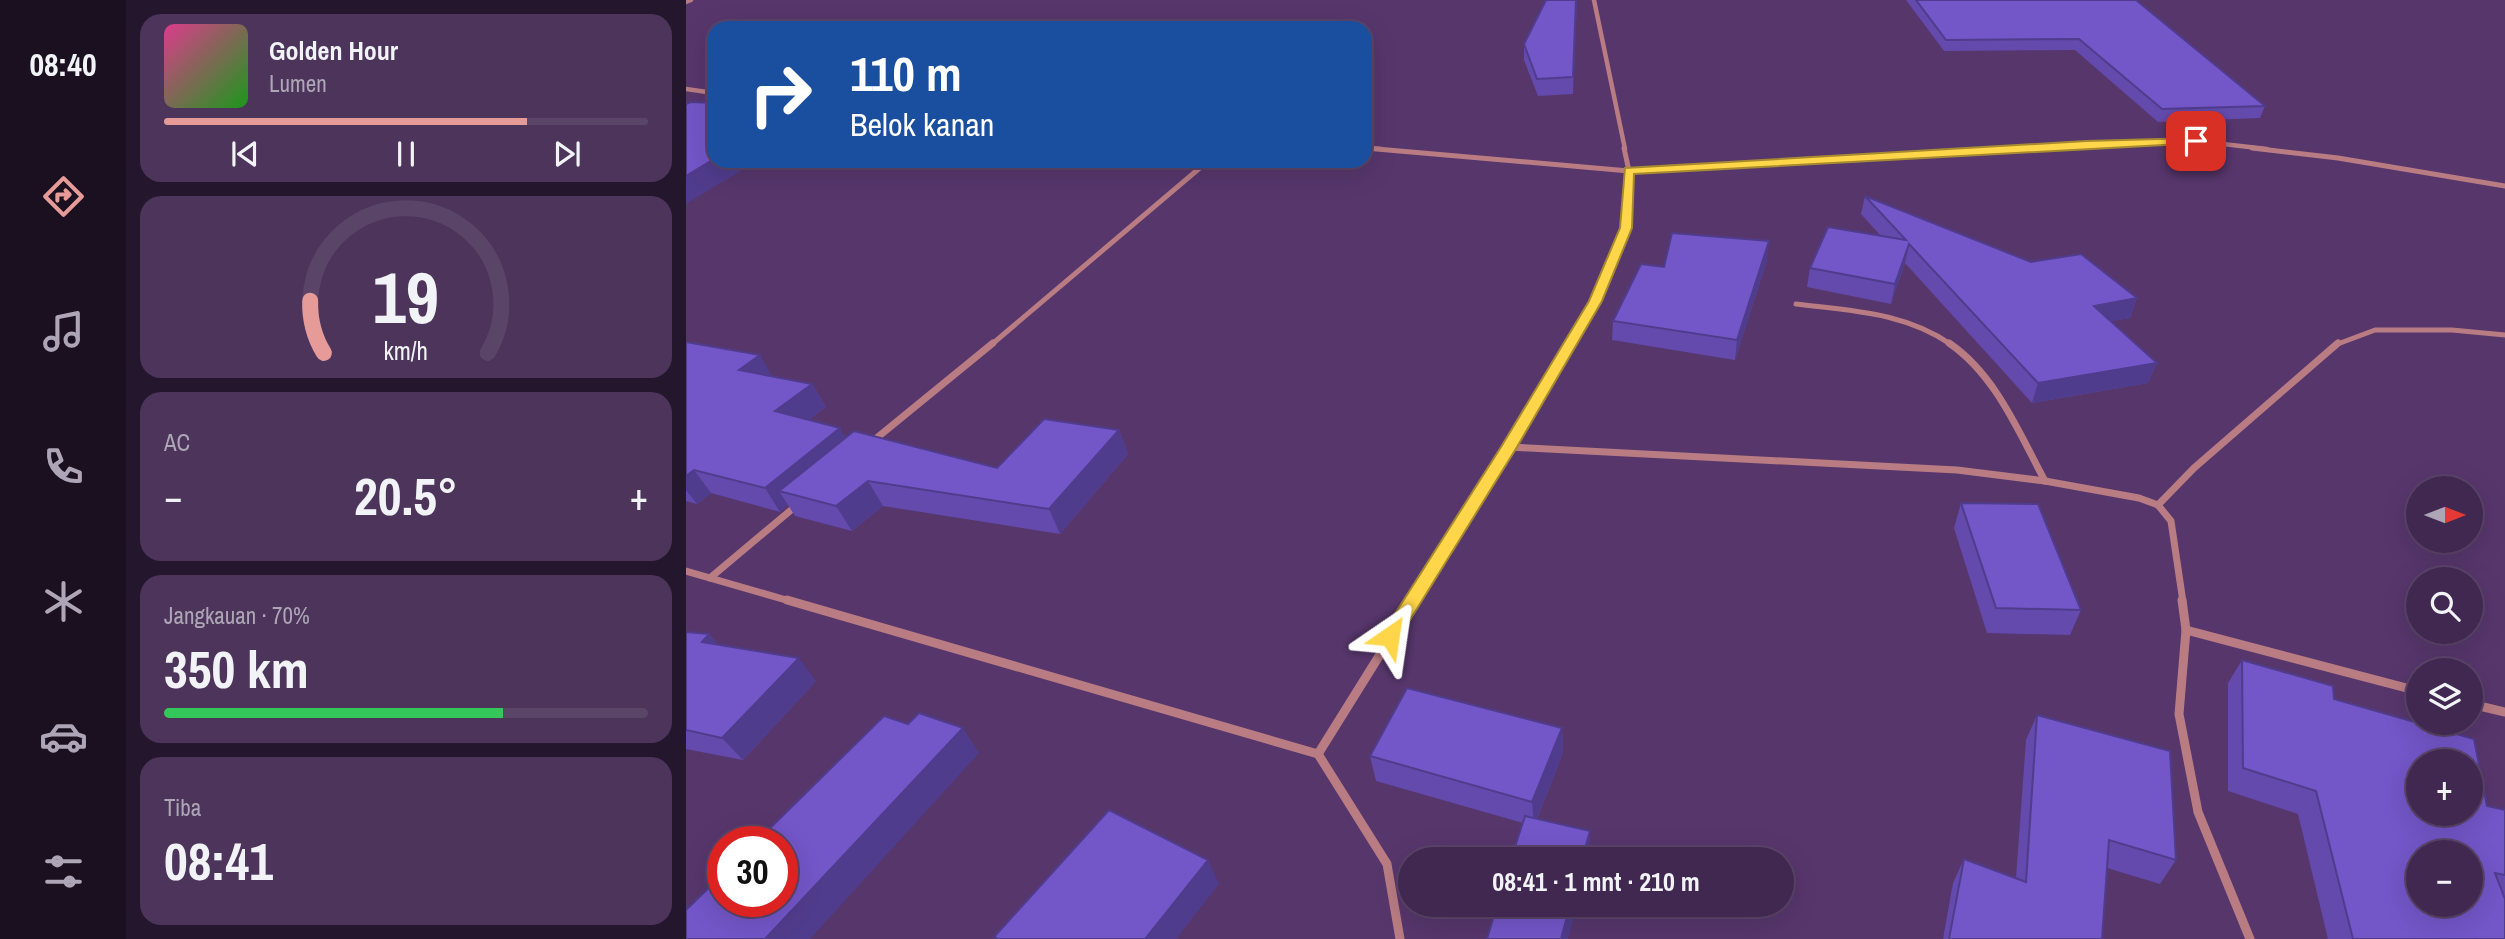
<!DOCTYPE html>
<html lang="id">
<head>
<meta charset="utf-8">
<style>
	body { margin:0; font-family:"Archivo Narrow",sans-serif; background:#4c345b; color:#f1f3f6; height:100vh; display:flex; flex-direction:column; font-size:26px; white-space:nowrap }
	* { box-sizing:border-box; margin:0 }
	p { font-size:23px; color:#aea6b7 }
	.icon { flex:none; width:38px; height:38px; fill:none; stroke:currentColor; stroke-width:2; stroke-linecap:round; stroke-linejoin:round }
	.map { position:relative; flex:1; overflow:hidden }
	.panel { display:flex; flex-direction:column; gap:14px; padding:14px; background:#24162d; width:560px }
	.panel>* { flex:none }
	.hud { position:absolute; left:21px; top:21px; width:665px; height:147px; border-radius:21px; box-shadow:0 7px 28px #0002,0 0 0 2px #5a4468; background:#1a4fa0; color:#fff; overflow:hidden }
	.needle { width:46px; rotate:90deg }
	.buttons { position:absolute; left:1720px; top:476px; display:grid; gap:14px }
	.buttons a { display:grid; place-items:center; width:77px; height:77px; border-radius:50%; background:#412851; box-shadow:0 7px 28px #0002,0 0 0 2px #5a4468; font-size:35px }
	.speed { position:absolute; left:21px; top:826px; display:flex; gap:14px; font-size:35px; font-weight:700; text-align:center }
	.speed>* { display:grid; place-content:center; width:91px; height:91px; border-radius:50%; background:#412851; box-shadow:0 7px 28px #0002,0 0 0 2px #5a4468; line-height:1 }
	.speed .limit { border:10px solid #d22; background:#fff; color:#111 }
	.pin { position:absolute; display:grid; place-items:center; width:60px; height:60px; color:#fff; margin:-30px; border-radius:14px; box-shadow:0 4px 10px #0006 }
	.me { position:absolute; width:77px; margin:-38px; rotate:32deg; stroke-linejoin:round; filter:drop-shadow(0 0 5px #0008) }
	.turn { display:flex; align-items:center; gap:24px; height:147px; padding:0 28px; font-size:32px }
	.turn .icon { width:91px; height:91px; stroke-width:2.5 }
	.turn b { display:block; font-size:49px; line-height:60px }
	.big { font-size:52px; font-weight:800; line-height:1.1 }
	.panel .tile { flex:1; display:flex; flex-direction:column; justify-content:center; gap:10px; min-width:0; padding:0 24px; border-radius:21px; background:#4c345b }
	.panel .dial { align-items:center; gap:0 }
	.dial svg { height:182px; overflow:visible; fill:none; stroke:#5a4468; stroke-width:7; stroke-linecap:round; text-anchor:middle }
	.dial text { fill:#f1f3f6; stroke:none }
	.song { display:flex; align-items:center; gap:21px }
	.cover { width:84px; height:84px; border-radius:10px; background:linear-gradient(135deg,hsl(330 70% 55%),hsl(120 70% 35%)) }
	.played { height:7px; border-radius:4px; background:linear-gradient(90deg,#e69b98 75%,#5a4468 75%) }
	.keys { display:flex; justify-content:space-around; direction:ltr }
	.heat { display:flex; justify-content:space-between; align-items:center; font-size:38px; direction:ltr }
	.charge { height:10px; border-radius:5px; background:linear-gradient(90deg,#34c759 70%,#5a4468 0) }
	.trip { position:absolute; left:712px; top:847px; width:396px; height:70px; border-radius:35px; background:#412851; box-shadow:0 7px 28px #0002,0 0 0 2px #5a4468; font-weight:800; line-height:70px; text-align:center }
	main { display:flex; flex:1; min-height:0 }
	.tabs { display:flex; flex-direction:column; width:126px; justify-content:space-around; align-items:center; background:#1a1020; color:#aea6b7 }
	.tabs .icon { width:49px; height:49px }
	.tabs .active { color:#e69b98 }
	.tabs b { font-size:32px; color:#f1f3f6 }
	.map>svg:first-child { display:block }
</style>
</head>
<body>
<main>
<nav class="tabs">
<b>08:40</b>
<svg class="icon active" aria-label="directions" viewBox="0 0 24 24"><path d="M12 3l9 9-9 9-9-9zM9 14v-3h6M13 9l2 2-2 2"/></svg>
<svg class="icon" aria-label="music" viewBox="0 0 24 24"><path d="M9 18V5l10-2v13"/><circle cx="6" cy="18" r="3"/><circle cx="16" cy="16" r="3"/></svg>
<svg class="icon" aria-label="phone" viewBox="0 0 24 24"><path d="M5 4h4l2 5-3 2q2 4 5 5l2-3 5 2v4C11 20 4 13 5 4z"/></svg>
<svg class="icon" aria-label="climate" viewBox="0 0 24 24"><path d="M12 3v18M4 7l16 10M4 17L20 7"/></svg>
<svg class="icon" aria-label="car" viewBox="0 0 24 24"><path d="M5 17H2v-5l4-1 3-4h7l3 4 3 1v5h-3M9 17h6M6 11h13"/><circle cx="7" cy="17" r="2"/><circle cx="17" cy="17" r="2"/></svg>
<svg class="icon" aria-label="filters" viewBox="0 0 24 24"><path d="M4 7h16M4 17h16"/><circle cx="9" cy="7" r="2"/><circle cx="15" cy="17" r="2"/></svg>
</nav>
<section class="panel">
<div class="tile">
<div class="song"><i class="cover"></i><div><b>Golden Hour</b><p>Lumen</p></div></div>
<div class="played"></div>
<div class="keys"><svg class="icon" aria-label="previous" viewBox="0 0 24 24"><path d="M18 5L8 12l10 7zM5 5v14"/></svg><svg class="icon" aria-label="pause" viewBox="0 0 24 24"><path d="M8 5v14M16 5v14"/></svg><svg class="icon" aria-label="next" viewBox="0 0 24 24"><path d="M6 5l10 7-10 7zM19 5v14"/></svg></div>
</div>
<div class="tile dial"><svg viewBox="0 0 100 80">
<path d="M14 69A42 42 0 1 1 86 69"/>
<path d="M14 69A42 42 0 0 1 8 46" stroke="#e69b98"/>
<text x="50" y="56" font-size="32" font-weight="700">19</text>
<text x="50" y="72" font-size="11">km/h</text>
</svg></div>
<div class="tile"><p>AC</p>
<div class="heat"><a>−</a><b class="big">20.5°</b><a>+</a></div>
</div>
<div class="tile"><p>Jangkauan · 70%</p><b class="big">350 km</b><div class="charge"></div></div>
<div class="tile"><p>Tiba</p><b class="big">08:41</b></div>
</section>
<div class="map">
<svg width="1819" height="939" viewBox="0 0 1819 939">
	<rect width="100%" height="100%" fill="#57366c"/>
	<g fill="none" stroke-linecap="round" stroke-linejoin="round">
		<g stroke="#b97c83" stroke-width="4.5">
			<path d="M908,0l31,149"/>
			<path d="M0,2l5,-2"/>
			<path d="M0,89l28,4"/>
			<path d="M679,148l17,1"/>
			<path d="M1308,149l202,-8 71,8"/>
		</g>
		<g stroke="#b97c83" stroke-width="5">
			<path d="M679,148l264,23 394,-23"/>
			<path d="M1566,148l86,10 167,28"/>
			<path d="M1110,304c56,7 108,8 156,41"/>
			<path d="M305,345l217,-184"/>
			<path d="M883,345l26,-44 31,-73 3,-57 -5,-23"/>
			<path d="M1649,345l40,-15h77l53,5"/>
		</g>
		<g stroke="#b97c83" stroke-width="7">
			<path d="M1263,343c47,32 70,90 96,138"/>
			<path d="M187,441l120,-98"/>
			<path d="M823,447l448,23 88,11 94,17 19,7 13,16 12,81"/>
			<path d="M1472,505l36,-37 144,-125"/>
			<path d="M0,571l107,31"/>
			<path d="M24,578l87,-73"/>
			<path d="M727,602l157,-259"/>
		</g>
		<g stroke="#b97c83" stroke-width="9">
			<path d="M101,600l531,154 69,110 13,75"/>
			<path d="M1496,600l4,30 -7,84 19,98 52,127"/>
			<path d="M1500,630l232,61"/>
			<path d="M1785,704l34,8"/>
			<path d="M632,754l96,-154"/>
		</g>
	</g>
	<g fill="#634aac">
		<path d="M891,0l-4,94 -35,2 -14,-36v-16z"/>
		<path d="M1220,0h230l129,106 -5,12 -102,4 -83,-72 -131,1z"/>
		<path d="M1179,196l166,66 106,36 -7,20 -19,3 46,42 -9,20 -116,20 -127,-140 -14,41 -84,-17 3,-19 71,-32 -20,-22z"/>
		<path d="M1081,260l-32,100 -123,-20 1,-19 51,-54z"/>
		<path d="M0,341l87,35 39,8 14,23 -18,13 37,18 152,30 122,-38 9,24 -68,80 -177,-28 -31,25 -57,-15 -7,-11 -8,7 -69,-19 -14,11 -11,-3z"/>
		<path d="M1275,503l120,107 -11,25 -83,-2 -33,-105z"/>
		<path d="M0,632l23,2 9,11 98,36 -73,79 -57,-11z"/>
		<path d="M1556,660l92,39 153,107 18,4v129h-177l-30,-125 -70,-23v-108z"/>
		<path d="M1351,715l139,145 -16,24 -53,-16 -5,71h-159l10,-56 11,-24 52,19 10,-138z"/>
		<path d="M876,728l1,25 -26,66 53,12v24l-67,-32 -147,-42 -6,-25z"/>
	</g>
	<g fill="#503c8c">
		<path d="M890,0h1l-4,94v-17z"/>
		<path d="M28,159v2h43l-71,43v-28z"/>
		<path d="M1083,241l-2,19 -32,100 2,-20z"/>
		<path d="M1223,244l-4,19 -14,41 4,-20z"/>
		<path d="M1451,298l-7,20 -43,8 7,-20z"/>
		<path d="M74,355l13,23 -34,-8z"/>
		<path d="M1471,363l-9,20 -116,20 6,-20z"/>
		<path d="M126,384l14,23 -37,27 -14,-23z"/>
		<path d="M154,428l13,23 -74,40 9,14 -8,7 -15,-24z"/>
		<path d="M433,430l9,24 -68,80 -11,-25z"/>
		<path d="M8,470l17,23 -14,11 -11,-14v-14z"/>
		<path d="M182,481l15,25 -31,25 -16,-25z"/>
		<path d="M23,634l19,23 -26,-15z"/>
		<path d="M113,658l17,23 -73,79 -21,-22z"/>
		<path d="M277,728l16,25 -169,186h-45z"/>
		<path d="M876,728l1,25 -29,73 -2,-24z"/>
		<path d="M904,831v24l-1,4h-7z"/>
		<path d="M522,860l11,24 -43,55h-31z"/>
		<path d="M884,905h7l-9,34h-7z"/>
	</g>
	<g fill="#7356c8" stroke="#503c8c" stroke-width="2" fill-rule="evenodd">
		<path d="M860,0h30l-3,77 -36,2 -13,-35z"/>
		<path d="M1230,0h220l129,106 -103,3 -83,-70 -133,1z"/>
		<path d="M5,102l23,1v56l-28,17v-72z"/>
		<path d="M1179,196l166,66 50,-8 56,44 -43,8 63,57 -119,20 -129,-139 -14,40 -85,-16 18,-41 78,13z"/>
		<path d="M986,233l97,8 -32,99 -124,-19 28,-57 23,3z"/>
		<path d="M0,342l74,13 -21,15 73,14 -37,27 65,17 -75,60 -71,-18 -8,6z"/>
		<path d="M358,419l75,11 -70,79 -181,-28 -32,25 -57,-15 75,-60 143,37z"/>
		<path d="M1275,503l77,1 43,106 -85,-2z"/>
		<path d="M0,632l23,2 -7,8 97,16 -77,80 -36,-8z"/>
		<path d="M1556,660l91,26 1,13 140,40 13,67 18,4v65l-10,-2 10,26v40h-152l-37,-148 -73,-23zM1732,761h53v53h-53zM1732,852h53v53h-53z"/>
		<path d="M721,688l155,40 -30,74 -162,-46z"/>
		<path d="M233,713l44,15 -198,211h-79v-29l37,-36v27h59v-59h-26l128,-126 24,8z"/>
		<path d="M1351,715l133,36 6,109 -67,-20 -7,99h-153l15,-80 62,23z"/>
		<path d="M423,810l99,50 -63,79h-147l-4,-2z"/>
		<path d="M839,816l65,15 -8,28h-71z"/>
		<path d="M811,905h73l-9,34h-74z"/>
	</g>
	<path fill="#ffd54a" stroke="#a68a30" stroke-width="2" d="M1510,138l4,1v4l-566,31 -2,54 -30,73 -85,146 -120,194 -7,2 -6,-2 -3,-5 3,-5 117,-184 88,-146 31,-73 5,-60 461,-27z"/>
</svg>
<div class="buttons">
<a><svg class="needle" viewBox="-14 -14 28 28"><path d="M0-13l5 13h-10z" fill="#e53935"/><path d="M0 13l5-13h-10z" fill="#aea6b7"/></svg></a>
<a><svg class="icon" aria-label="search" viewBox="0 0 24 24"><circle cx="10" cy="10" r="6"/><path d="M15 15l6 6"/></svg></a>
<a><svg class="icon" aria-label="layers" viewBox="0 0 24 24"><path d="M12 4l9 5-9 5-9-5zM3 14l9 5 9-5"/></svg></a>
<a>+</a>
<a>−</a>
</div>
<div class="speed"><div class="limit">30</div></div>
<div class="pin" style="left:1510px;top:141px;background:#d93025"><svg class="icon" aria-label="arrive" viewBox="0 0 24 24"><path d="M6 21V4h12l-3 4 3 4H6"/></svg></div>
<svg class="me" style="left:704px;top:636px" viewBox="-20 -20 40 40"><path d="M0-17L14 15 0 8-14 15z" fill="#ffd54a" stroke="#fff" stroke-width="4"/></svg>
<div class="trip">08:41 · 1 mnt · 210 m</div>
<div class="hud">
<div class="turn"><svg class="icon" aria-label="right" viewBox="0 0 24 24"><path d="M7 20v-9h11M14 6l5 5-5 5"/></svg><div><b>110 m</b>Belok kanan</div></div>
</div>
</div>
</main>
</body>
</html>
